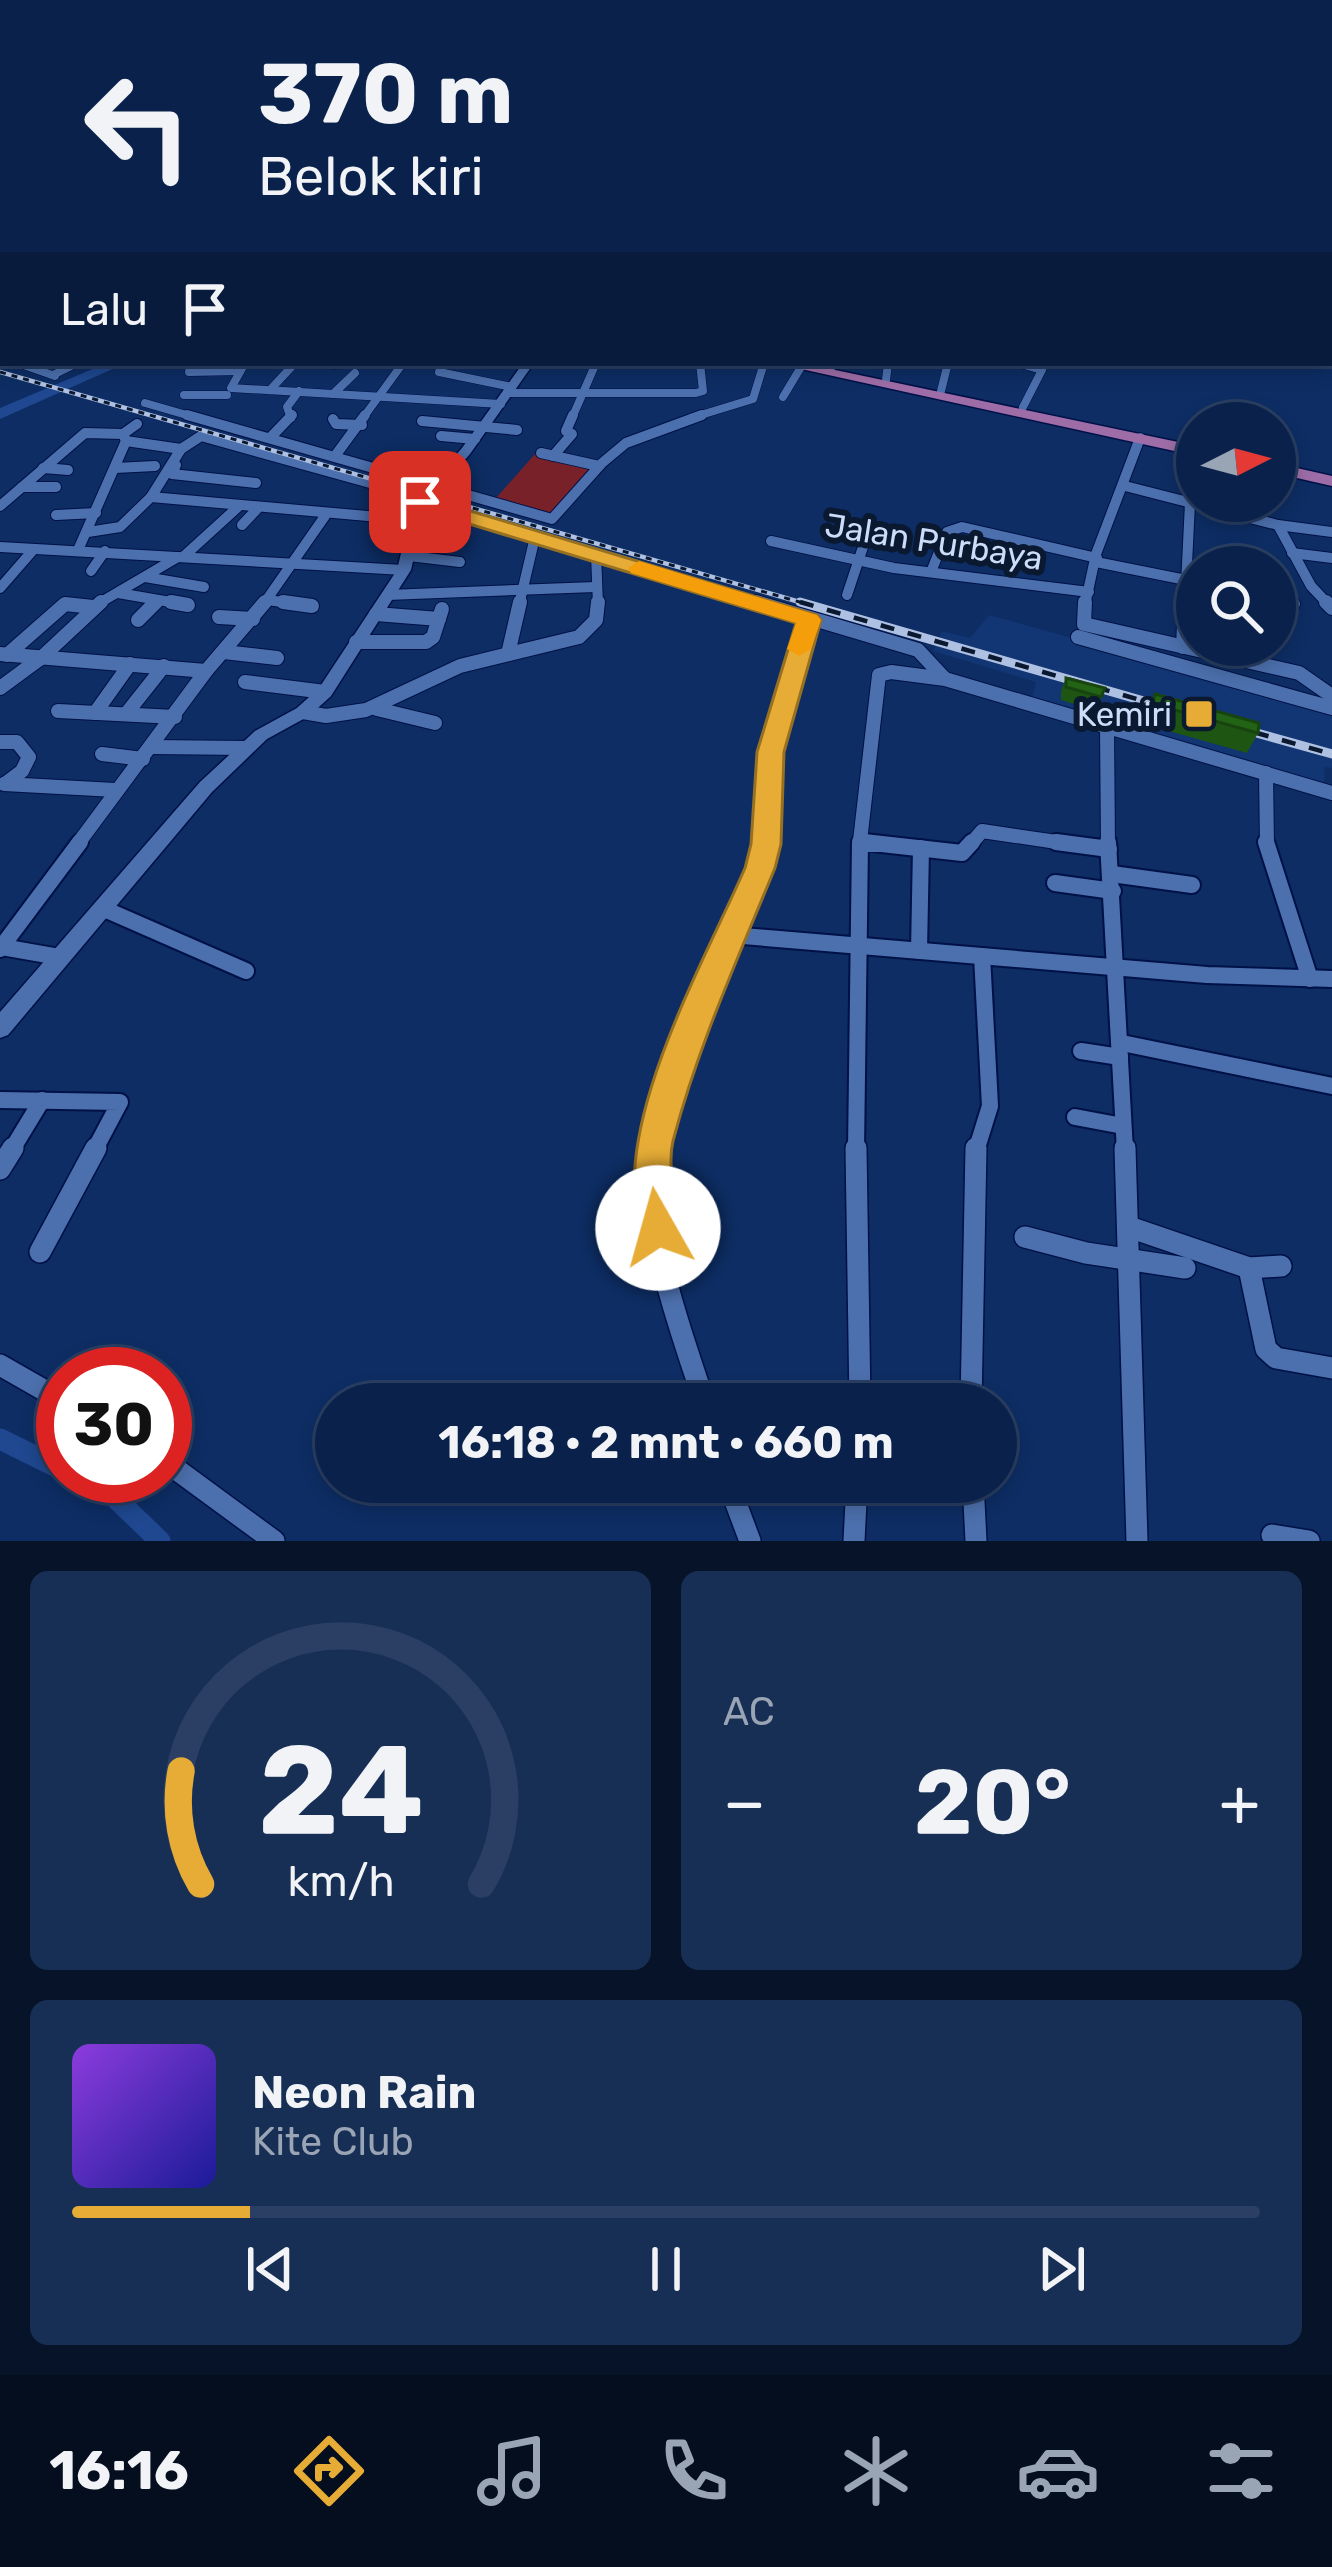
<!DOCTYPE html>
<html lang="id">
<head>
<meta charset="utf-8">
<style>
	body { margin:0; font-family:Rubik,sans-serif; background:#182f55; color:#f1f3f6; height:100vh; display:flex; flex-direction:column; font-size:45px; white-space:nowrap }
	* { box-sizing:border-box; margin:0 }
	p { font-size:39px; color:#99a4b5 }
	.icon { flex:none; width:66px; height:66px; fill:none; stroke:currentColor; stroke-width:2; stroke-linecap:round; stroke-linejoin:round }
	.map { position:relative; height:1541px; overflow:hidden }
	.panel { display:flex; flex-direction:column; gap:30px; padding:30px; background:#061329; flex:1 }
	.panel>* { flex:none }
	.banner { position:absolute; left:0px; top:0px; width:1332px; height:366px; box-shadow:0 6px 18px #0003,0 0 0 3px #2a3f63; background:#0a224b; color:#f1f3f6; overflow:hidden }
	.needle { width:78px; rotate:84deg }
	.controls { position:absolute; left:1176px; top:402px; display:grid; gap:24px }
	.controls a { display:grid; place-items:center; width:120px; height:120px; border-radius:50%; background:#0a224b; box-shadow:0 6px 18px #0003,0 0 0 3px #2a3f63; font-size:60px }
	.speed { position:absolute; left:36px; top:1347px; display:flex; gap:24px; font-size:60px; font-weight:700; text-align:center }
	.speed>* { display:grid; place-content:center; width:156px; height:156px; border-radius:50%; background:#0a224b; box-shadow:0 6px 18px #0003,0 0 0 3px #2a3f63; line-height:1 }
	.speed .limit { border:18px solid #d22; background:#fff; color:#111 }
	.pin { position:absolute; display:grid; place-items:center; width:102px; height:102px; color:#fff; margin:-51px; border-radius:24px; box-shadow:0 6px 18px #0006 }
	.me { position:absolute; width:132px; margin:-66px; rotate:353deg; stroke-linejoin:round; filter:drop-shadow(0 0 9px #0008) }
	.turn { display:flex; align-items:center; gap:42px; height:252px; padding:0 60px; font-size:54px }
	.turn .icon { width:156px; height:156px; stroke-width:2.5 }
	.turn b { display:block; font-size:84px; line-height:102px }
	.then { display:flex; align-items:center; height:114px; padding:0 60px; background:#0003; gap:24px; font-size:45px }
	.big { font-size:90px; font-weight:700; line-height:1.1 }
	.panel .widget { flex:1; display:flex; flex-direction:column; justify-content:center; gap:18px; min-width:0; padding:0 42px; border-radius:18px; background:#182f55 }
	.panel .dial { align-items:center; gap:0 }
	.dial svg { height:312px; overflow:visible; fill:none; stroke:#2a3f63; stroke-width:7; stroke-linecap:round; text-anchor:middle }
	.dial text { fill:#f1f3f6; stroke:none }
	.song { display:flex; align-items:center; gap:36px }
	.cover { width:144px; height:144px; border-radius:18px; background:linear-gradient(135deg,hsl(270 70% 55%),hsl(240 70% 35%)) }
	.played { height:12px; border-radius:6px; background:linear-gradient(90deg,#e6ac36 15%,#2a3f63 15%) }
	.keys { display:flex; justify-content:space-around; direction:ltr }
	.heat { display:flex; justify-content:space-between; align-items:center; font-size:66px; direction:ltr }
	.panel .tiles { flex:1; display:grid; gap:30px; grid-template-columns:1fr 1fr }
	.widget:last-child { grid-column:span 2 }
	.trip { position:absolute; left:315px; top:1383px; width:702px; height:120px; border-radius:60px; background:#0a224b; box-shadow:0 6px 18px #0003,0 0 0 3px #2a3f63; font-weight:700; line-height:120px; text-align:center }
	.tab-bar { display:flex; height:192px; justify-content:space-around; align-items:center; background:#040e1e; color:#99a4b5 }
	.tab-bar .icon { width:84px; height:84px }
	.tab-bar .on { color:#e6ac36 }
	.tab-bar b { font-size:54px; color:#f1f3f6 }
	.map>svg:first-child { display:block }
</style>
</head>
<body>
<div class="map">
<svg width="1332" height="1541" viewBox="0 0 1332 1541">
	<rect width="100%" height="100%" fill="#0d2d64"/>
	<path fill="#123573" d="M989,615l343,95v58l-7,-1 -1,16 -44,-10 -248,-76 4,-15 -103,-31 9,-20 28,7z"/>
	<path fill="#792128" d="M535,454l61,13 -43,48 -58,-16z"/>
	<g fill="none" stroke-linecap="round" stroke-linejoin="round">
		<g stroke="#1f4890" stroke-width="21">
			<path d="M0,1439l63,31"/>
			<path d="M76,1476l32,15 52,50"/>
		</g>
		<path fill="#1f4890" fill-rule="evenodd" d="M107,363h19l-126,56v-11z"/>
		<g stroke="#001147" stroke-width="9">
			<g id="street-far4">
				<path d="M18,363l37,13"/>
				<path d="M245,363l-14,25 270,16"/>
				<path d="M323,363l12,2"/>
				<path d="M1017,363l25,7 -19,37"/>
				<path d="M831,368l2,-5"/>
				<path d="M189,372l51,-1"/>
				<path d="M439,372l73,15"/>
				<path d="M53,375l24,-12"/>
				<path d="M886,380l2,-17"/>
				<path d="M270,390l25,-27"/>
				<path d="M941,391l7,-28"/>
				<path d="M507,393h189l7,-2 -3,-28"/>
				<path d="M333,394l22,-21"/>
				<path d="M184,395h43"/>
				<path d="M783,397l18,-30"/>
				<path d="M145,403l52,15"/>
				<path d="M291,418l-4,-11 12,-16"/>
				<path d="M363,418l40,-55"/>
				<path d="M572,418l24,-55"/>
				<path d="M691,418l62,-19 11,-36"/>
			</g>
		</g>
		<g stroke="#001147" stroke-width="12">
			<g id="street-far3">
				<path d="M187,415l365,104 50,-56 24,-20 76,-28"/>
				<path d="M333,419l3,5 26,1"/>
				<path d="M422,421l95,9"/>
				<path d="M441,436l34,3"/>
				<path d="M271,437l21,-22"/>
				<path d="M126,441l55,8"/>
				<path d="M541,453l58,13"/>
				<path d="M335,456l30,-41"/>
				<path d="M553,456l19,-22 -6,-3 7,-16"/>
				<path d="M176,465l-4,9 84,9"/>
				<path d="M43,468l25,2"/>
				<path d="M115,468l40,-2"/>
				<path d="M1125,486l153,39 54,7"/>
				<path d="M22,487h34"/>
				<path d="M420,503l346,102"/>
				<path d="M0,506l85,-73 38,1 14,-10"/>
				<path d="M56,515l40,-2"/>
				<path d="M413,520l-262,-23 30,-48 20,-13 223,62"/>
				<path d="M242,525l15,-16"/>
				<path d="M1278,525l33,61 18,19"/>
				<path d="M88,532l32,-5 31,-30"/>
				<path d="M771,541l123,27 195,24"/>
				<path d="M0,547l404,23"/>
				<path d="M78,550l48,-109 -3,-7"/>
				<path d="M1292,553l40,5"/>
				<path d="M596,554l2,51"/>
				<path d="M409,556l51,6"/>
				<path d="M183,557l56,-51"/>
				<path d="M1096,562l90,18"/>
				<path d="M91,571l14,-20"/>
				<path d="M931,572l16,-40 15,-5 135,31"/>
				<path d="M145,577l59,10"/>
				<path d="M0,588l34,-39"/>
				<path d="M118,593l70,12"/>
				<path d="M387,595l208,-8"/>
				<path d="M847,595l24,-72"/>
				<path d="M267,600l38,5"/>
				<path d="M1275,600l18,4"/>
				<path d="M64,605h11"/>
				<path d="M96,605l82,-48"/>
				<path d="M153,605l5,-5"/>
				<path d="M263,605l62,-89"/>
				<path d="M519,605l16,-68"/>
				<path d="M1085,605l11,-51 44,-116"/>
				<path d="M1185,605l5,-102"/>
			</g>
		</g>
		<g stroke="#001147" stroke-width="16">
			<g id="street-far2">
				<path d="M171,602l17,3"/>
				<path d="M283,602l29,4"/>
				<path d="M756,602l162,48 27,29"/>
				<path d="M1085,602l-1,22 215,49 33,23"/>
				<path d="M1284,602l9,2"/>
				<path d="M1326,602l6,6"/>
				<path d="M376,614l63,5"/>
				<path d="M219,617l34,2"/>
				<path d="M138,620l18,-18"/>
				<path d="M1078,637l254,71"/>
				<path d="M356,642h70l7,-5 9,-28"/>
				<path d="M1183,647l2,-45"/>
				<path d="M224,652l53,6"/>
				<path d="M0,654l206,17"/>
				<path d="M508,654l12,-52"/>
				<path d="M7,655l58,-51 28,3"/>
				<path d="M40,659l61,-57"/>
				<path d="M245,682l80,10"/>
				<path d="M0,688l38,-28"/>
				<path d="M377,709l58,14"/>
				<path d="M58,711l117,6"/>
				<path d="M303,712l23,4 40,-6 94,-44 119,-29 17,-17 2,-18"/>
				<path d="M95,713l35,-49"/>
				<path d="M126,714l38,-48"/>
				<path d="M1107,728l1,117"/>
				<path d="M0,742h17l12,15 -7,14 -16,12"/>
				<path d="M152,747l94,1"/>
				<path d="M102,754l41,5"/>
				<path d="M1266,773l1,72"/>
				<path d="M4,784l111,6"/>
				<path d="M860,841l19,-166 12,-3 54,7 387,114"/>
				<path d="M77,845l129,-174 59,-69"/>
				<path d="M762,845l9,-93 38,-132"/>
				<path d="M860,845h30"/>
				<path d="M970,845l12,-14 95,14"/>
			</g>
		</g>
		<g stroke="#001147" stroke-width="20">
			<g id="street-far1">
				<path d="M864,842l98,11 10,-11"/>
				<path d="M1056,842l53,7"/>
				<path d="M1108,842l17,309"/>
				<path d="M1266,842l44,137"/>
				<path d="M1112,874l80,11"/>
				<path d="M1055,883l58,8"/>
				<path d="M102,908l144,63"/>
				<path d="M731,935l476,40 125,4"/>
				<path d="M2,947l57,10"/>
				<path d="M0,949l80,-107"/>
				<path d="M919,951l2,-103"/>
				<path d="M1122,1043l210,43"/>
				<path d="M1081,1051l39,6"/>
				<path d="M0,1100l120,2 -26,49"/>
				<path d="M1075,1117l48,9"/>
				<path d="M11,1151l31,-51"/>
				<path d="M653,1151l25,-91 82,-192 3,-26"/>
				<path d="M856,1151l4,-309"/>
				<path d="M976,1151l14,-45 -8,-150"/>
			</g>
		</g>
		<g stroke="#001147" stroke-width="24">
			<g id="street">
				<path d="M653,1148c-9,86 25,175 52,256"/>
				<path d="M856,1148l4,256"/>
				<path d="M1125,1148l12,393"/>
				<path d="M0,1169l13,-21"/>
				<path d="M1129,1227l120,41"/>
				<path d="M1025,1237l61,16 99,15"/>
				<path d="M40,1252l56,-104"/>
				<path d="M1281,1266l-32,2 17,81 10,9 56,10"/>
				<path d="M0,1365l63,36"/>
				<path d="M971,1404l5,-256"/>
				<path d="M165,1461l109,80"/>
				<path d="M728,1482l22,59"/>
				<path d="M973,1482l3,59"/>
				<path d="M1272,1535l37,6"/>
				<path d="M854,1541l3,-59"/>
			</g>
		</g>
		<g stroke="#001147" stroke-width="3">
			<g id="secondary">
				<path d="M1329,156h3v6l-3,-1z"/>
				<path d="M1332,264v11l-3,-1v-9z"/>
				<path d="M523,363h11l-64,91 -44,50 -15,66 -80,126 -22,20 -42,23 -55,53 -204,243 -8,3v-26l200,-230 55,-51 42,-23 22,-20 78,-118 16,-67 49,-55z"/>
			</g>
		</g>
		<g stroke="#001147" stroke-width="3">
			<g id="highway">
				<rect x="0" y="219" width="3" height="7"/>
				<path d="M774,363h28l395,83v10z"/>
				<path d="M1275,463l57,13v10l-57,-13z"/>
			</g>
		</g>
		<use href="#street-far4" stroke="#4c70ad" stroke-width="8"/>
		<use href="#street-far3" stroke="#4c70ad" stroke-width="10"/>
		<use href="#street-far2" stroke="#4c70ad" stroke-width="14"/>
		<use href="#street-far1" stroke="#4c70ad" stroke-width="16"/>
		<use href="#street" stroke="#4c70ad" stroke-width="21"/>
		<use href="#secondary" fill="#4c70ad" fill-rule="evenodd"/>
		<use href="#highway" fill="#9e6da7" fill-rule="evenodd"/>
		<g stroke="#afc1e2" stroke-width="4.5">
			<path id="rail-far1" d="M0,372l810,233"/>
		</g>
		<g stroke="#afc1e2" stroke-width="9">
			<g id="rail">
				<path d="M800,602l382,110"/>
				<path d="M1228,725l104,29"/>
			</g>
		</g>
		<use href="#rail-far1" stroke="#0a1830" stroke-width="3" stroke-dasharray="6" stroke-linecap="butt"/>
		<use href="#rail" stroke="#0a1830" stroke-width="4.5" stroke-dasharray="14" stroke-linecap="butt"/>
	</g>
	<g fill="#1e5513">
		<path d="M1066,678l39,10 -9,23 -35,-11v-9z"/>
		<path d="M1155,694l103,39 -11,20 -103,-29z"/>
	</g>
	<g fill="#236316" stroke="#18450f" stroke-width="3">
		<path d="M1066,678l39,10 -4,9 -35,-10z"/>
		<path d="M1155,694l104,29 -1,10 -105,-29z"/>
	</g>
	<linearGradient id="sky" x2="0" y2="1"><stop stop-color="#071937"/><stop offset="0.42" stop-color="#2f4c7d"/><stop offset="1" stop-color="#2f4c7d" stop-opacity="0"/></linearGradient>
	<rect width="1332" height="371" fill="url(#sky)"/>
	<path fill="#e6ac36" stroke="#967023" stroke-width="3" d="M413,498h14l390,117 4,5 -37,132 -3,92 -6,24c-37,90 -77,178 -102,273 -8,33 11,70 -1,101l-14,5 -14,-5c-42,-103 59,-277 101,-374l6,-24 6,-92 39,-129 -383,-116z"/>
	<path fill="#f59e0b" d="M639,561l178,54 4,5 -10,29 -12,7 -12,-7 9,-26 -165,-50 -3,-5z"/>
	<rect fill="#e6ac36" stroke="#0a1830" stroke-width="4.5" x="1184" y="699" width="30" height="30" rx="6"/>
	<g text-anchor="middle" stroke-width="12" stroke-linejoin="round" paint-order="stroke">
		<g font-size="33" fill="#cdddf9" stroke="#0a1830">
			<text transform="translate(934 541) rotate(9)" y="12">Jalan Purbaya</text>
		</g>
		<g font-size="33" fill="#cdddf9" stroke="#0a1830" text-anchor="end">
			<text x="1172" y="726">Kemiri</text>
		</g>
	</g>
</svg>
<div class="controls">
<a><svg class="needle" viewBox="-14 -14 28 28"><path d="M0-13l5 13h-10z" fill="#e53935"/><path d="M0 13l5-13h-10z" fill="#99a4b5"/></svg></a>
<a><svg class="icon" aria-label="search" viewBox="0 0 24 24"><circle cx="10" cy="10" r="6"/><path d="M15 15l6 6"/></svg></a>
</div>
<div class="speed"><div class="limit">30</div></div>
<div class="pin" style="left:420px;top:502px;background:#d93025"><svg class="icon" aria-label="arrive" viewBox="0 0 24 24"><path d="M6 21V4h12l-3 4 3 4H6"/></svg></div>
<svg class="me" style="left:658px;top:1228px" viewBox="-20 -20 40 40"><circle r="19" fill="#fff"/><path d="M0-13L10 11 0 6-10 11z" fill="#e6ac36"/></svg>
<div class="trip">16:18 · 2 mnt · 660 m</div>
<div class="banner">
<div class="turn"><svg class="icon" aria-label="left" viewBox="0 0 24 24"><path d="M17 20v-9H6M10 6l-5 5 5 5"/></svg><div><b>370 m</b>Belok kiri</div></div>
<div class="then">Lalu<svg class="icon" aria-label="arrive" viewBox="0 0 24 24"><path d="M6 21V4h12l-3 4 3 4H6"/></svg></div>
</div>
</div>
<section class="panel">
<div class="tiles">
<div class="widget dial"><svg viewBox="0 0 100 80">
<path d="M14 69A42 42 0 1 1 86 69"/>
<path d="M14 69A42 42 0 0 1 9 40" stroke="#e6ac36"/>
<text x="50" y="56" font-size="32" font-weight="700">24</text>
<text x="50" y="72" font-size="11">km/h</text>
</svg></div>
<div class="widget"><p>AC</p>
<div class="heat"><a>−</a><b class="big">20°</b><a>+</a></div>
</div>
<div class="widget">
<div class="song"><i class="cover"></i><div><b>Neon Rain</b><p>Kite Club</p></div></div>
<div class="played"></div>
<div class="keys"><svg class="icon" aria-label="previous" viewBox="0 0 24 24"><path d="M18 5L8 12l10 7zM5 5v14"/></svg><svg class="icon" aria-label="pause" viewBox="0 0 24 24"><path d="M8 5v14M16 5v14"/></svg><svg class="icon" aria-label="next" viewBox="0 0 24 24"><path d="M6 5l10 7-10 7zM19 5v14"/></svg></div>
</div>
</div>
</section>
<nav class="tab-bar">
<b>16:16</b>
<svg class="icon on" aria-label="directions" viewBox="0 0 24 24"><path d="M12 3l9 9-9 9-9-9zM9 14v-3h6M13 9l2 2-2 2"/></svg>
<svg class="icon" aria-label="music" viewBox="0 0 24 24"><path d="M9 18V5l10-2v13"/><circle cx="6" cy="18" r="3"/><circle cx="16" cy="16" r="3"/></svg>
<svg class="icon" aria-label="phone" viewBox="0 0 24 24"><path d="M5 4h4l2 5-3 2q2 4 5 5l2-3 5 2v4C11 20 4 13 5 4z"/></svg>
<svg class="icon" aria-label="climate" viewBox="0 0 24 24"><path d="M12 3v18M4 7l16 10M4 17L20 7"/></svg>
<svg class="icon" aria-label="car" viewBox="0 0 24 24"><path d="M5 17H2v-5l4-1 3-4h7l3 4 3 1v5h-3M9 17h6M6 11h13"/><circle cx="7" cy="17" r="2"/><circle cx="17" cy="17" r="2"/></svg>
<svg class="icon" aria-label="filters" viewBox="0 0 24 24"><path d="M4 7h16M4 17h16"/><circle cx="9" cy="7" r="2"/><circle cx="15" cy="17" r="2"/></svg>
</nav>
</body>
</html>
